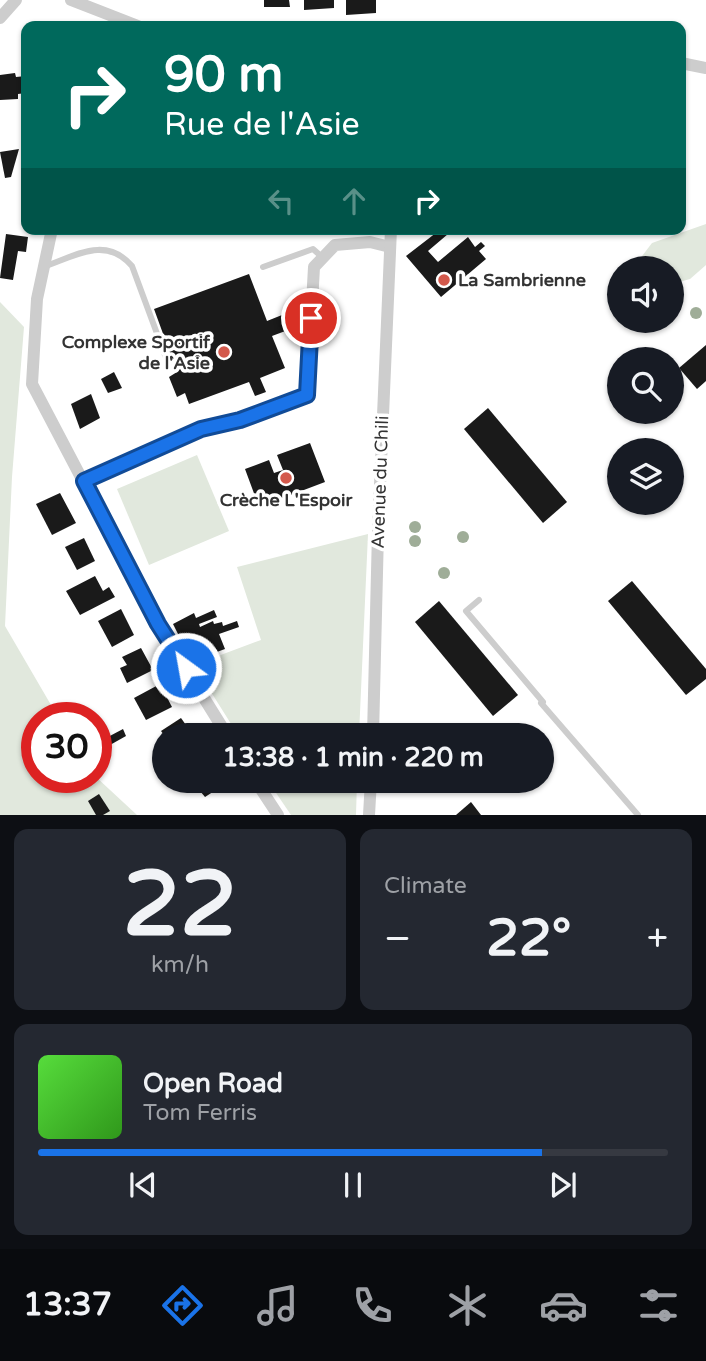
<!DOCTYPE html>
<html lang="en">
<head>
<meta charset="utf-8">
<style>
	body { margin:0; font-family:"Varela Round",sans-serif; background:#242831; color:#f1f3f6; height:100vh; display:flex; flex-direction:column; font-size:26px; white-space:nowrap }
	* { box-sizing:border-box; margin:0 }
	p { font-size:23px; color:#9ea1a6 }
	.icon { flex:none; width:38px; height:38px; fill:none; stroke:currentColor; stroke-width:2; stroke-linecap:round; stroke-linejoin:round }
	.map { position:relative; height:815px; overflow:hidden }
	.details { display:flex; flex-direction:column; gap:14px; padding:14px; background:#0d0f14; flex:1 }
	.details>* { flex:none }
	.top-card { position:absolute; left:21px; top:21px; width:665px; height:214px; border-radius:14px; box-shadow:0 2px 5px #0004; background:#00695c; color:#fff; overflow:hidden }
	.tools { position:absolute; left:607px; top:256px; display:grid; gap:14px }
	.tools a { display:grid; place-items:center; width:77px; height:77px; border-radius:50%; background:#171b24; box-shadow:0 2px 5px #0004; font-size:35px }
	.speed { position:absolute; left:21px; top:702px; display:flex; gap:14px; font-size:35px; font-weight:700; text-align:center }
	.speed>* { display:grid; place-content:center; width:91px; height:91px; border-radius:50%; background:#171b24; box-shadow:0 2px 5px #0004; line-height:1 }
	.speed .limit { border:10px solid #d22; background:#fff; color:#111 }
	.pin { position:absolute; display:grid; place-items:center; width:60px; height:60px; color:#fff; margin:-30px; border:4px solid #fff; border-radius:50%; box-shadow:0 2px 7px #0007 }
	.me { position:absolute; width:77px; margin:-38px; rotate:328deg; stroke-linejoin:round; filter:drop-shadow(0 0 5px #0008) }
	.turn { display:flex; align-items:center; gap:24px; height:147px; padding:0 28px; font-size:32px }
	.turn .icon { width:91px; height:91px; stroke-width:2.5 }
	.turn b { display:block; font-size:49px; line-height:60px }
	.lanes { display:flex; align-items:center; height:66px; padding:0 28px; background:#0003; justify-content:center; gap:35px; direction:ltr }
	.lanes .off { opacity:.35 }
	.big { font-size:52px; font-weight:800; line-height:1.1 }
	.details .tile { flex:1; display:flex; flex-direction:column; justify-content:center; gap:10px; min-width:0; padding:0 24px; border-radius:14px; background:#242831 }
	.details .dial { align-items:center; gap:0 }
	.dial b { font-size:91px; line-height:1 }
	.song { display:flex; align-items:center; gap:21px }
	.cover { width:84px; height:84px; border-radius:10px; background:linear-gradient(135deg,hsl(110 70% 55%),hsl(110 70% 35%)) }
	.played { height:7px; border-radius:4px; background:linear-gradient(90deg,#1a73e8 80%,#363941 80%) }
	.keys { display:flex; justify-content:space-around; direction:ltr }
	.heat { display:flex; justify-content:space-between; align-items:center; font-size:38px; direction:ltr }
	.details .tiles { flex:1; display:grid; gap:14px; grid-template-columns:1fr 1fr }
	.tile:last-child { grid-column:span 2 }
	.trip { position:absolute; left:152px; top:723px; width:402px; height:70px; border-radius:35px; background:#171b24; box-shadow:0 2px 5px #0004; font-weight:800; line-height:70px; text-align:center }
	.menu { display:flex; height:112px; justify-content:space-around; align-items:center; background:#090b0e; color:#9ea1a6 }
	.menu .icon { width:49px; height:49px }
	.menu .current { color:#1a73e8 }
	.menu b { font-size:32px; color:#f1f3f6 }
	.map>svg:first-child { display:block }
</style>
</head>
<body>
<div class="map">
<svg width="706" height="815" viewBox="0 0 706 815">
	<rect width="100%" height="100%" fill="#fff"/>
	<g fill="#e1e8dd">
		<path d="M706,224v41l-16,14 -18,5v-16h-39l19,-25z"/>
		<path d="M0,302l24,25 -12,150 -7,149 53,91 -21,1v59h59l41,38h-137z"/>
		<path d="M197,455l32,76 -80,34 -32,-76z"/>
		<path d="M368,534l-9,201h-121l-44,-70 67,-25 -24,-73z"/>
		<path d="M268,781h89l-1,34h-65z"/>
	</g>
	<g fill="#1a1a1a">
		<path d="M264,0h25l1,7h-26z"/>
		<path d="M304,0h30v8l-30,2z"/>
		<path d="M346,0h30v13l-30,2z"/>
		<path d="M15,73l1,4 10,-1v17l-8,1v5l-18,1v-25z"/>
		<path d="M19,149l-8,28 -6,1 -5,-26z"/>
		<path d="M441,229h5l2,5 -20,17 10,11 30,-25 7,10 6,-5 4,4 -6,5 7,8 -45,38 -35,-41z"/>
		<path d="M6,234l22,3 -2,15 -8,-1 -5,29 -13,-2z"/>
		<path d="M249,274l18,47 30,-12 -1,-3 9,-3 -1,16h-7l-1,8 -24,9 13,32 -25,10 6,14 -11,4 -6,-14 -60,22 -4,-11 -8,4 -8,-20 8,-5 -23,-63z"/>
		<path d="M706,345v36l-9,8 -18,-21z"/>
		<path d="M114,372l8,16 -14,5 -7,-14z"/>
		<path d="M91,394l9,24 -20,11 -9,-25z"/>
		<path d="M488,408l79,94 -24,21 -79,-94z"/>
		<path d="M310,443l15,39 -66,25 -14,-38 24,-9 5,13 9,-3 -6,-15z"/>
		<path d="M60,493l16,30 -24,12 -16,-31z"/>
		<path d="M84,538l11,23 -18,9 -12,-23z"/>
		<path d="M95,576l8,15 6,-4 6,10 -35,18 -14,-24z"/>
		<path d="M632,581l74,88v10l-20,16 -78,-94z"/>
		<path d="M439,601l79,94 -25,21 -78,-94z"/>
		<path d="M121,609l13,26 -22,12 -14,-26z"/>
		<path d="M214,610l3,7 -18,7 1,3 13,-6 1,3 8,-2 1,4 14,-5 2,6 -20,7 6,15 -22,8 -10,-18 -10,5 -10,-20 21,-11 2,5z"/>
		<path d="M141,648l12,22 -26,13 -7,-15 7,-3 -5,-8z"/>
		<path d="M160,684l12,23 -26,13 -12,-22z"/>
		<path d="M181,718l12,17h-29l-3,-4z"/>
		<path d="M123,729l3,7 -16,9 -4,-7z"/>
		<path d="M191,780l33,2 14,-2 -11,8 -2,-4 -20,13z"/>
		<path d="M99,794l11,17 -7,4h-7l-8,-14z"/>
		<path d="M471,802l10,13h-25z"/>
	</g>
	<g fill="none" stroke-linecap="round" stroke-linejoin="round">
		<g stroke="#cdcdcd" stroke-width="6">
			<path d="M46,266c31,-11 60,-30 86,0l37,100"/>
			<path d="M263,267l50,-18 9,8"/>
			<path d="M479,600l-13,11 77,91"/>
			<path d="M541,703l97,112"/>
		</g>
		<g stroke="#cdcdcd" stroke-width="12">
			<path d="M71,0l67,26"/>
			<path d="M0,18l16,-18"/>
			<path d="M681,63l25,5"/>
			<path d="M52,229l-15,70 -5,85 126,240 69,111"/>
			<path d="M84,480l117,-51 39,-9 67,-25 7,-128 21,-22 35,-3 20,5"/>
			<path d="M373,735l5,-203 13,-303"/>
			<path d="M255,780l23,35"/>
			<path d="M369,815l2,-35"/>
		</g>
	</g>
	<g fill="#9fad98">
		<circle cx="696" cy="313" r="6"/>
		<circle cx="415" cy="527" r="6"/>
		<circle cx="463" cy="537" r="6"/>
		<circle cx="415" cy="541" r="6"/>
		<circle cx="444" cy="573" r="6"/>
	</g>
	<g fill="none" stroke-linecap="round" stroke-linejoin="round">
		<g stroke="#114b97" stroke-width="18">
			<path id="route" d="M186,668l-28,-44 -74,-143 117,-52 39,-9 67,-25 4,-77"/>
		</g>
		<use href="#route" stroke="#1a73e8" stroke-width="12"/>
	</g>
	<g fill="#d3594c" stroke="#fff" stroke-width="2.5">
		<circle cx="444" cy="280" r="7"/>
		<circle cx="224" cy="352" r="7"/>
		<circle cx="286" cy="478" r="7"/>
	</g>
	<g text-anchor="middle" stroke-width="7" stroke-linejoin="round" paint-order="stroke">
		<g font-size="18" font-weight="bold" fill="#333" stroke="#fff" text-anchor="start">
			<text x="458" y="286">La Sambrienne</text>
			<text x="210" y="348" text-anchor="end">Complexe Sportif<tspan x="210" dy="21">de l'Asie</tspan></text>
			<text x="286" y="506" text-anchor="middle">Crèche L'Espoir</text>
		</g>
		<g font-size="18" fill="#333" stroke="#fff">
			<text transform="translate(380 482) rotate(-88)" y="6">Avenue du Chili</text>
		</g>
	</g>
</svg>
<div class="tools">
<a><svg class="icon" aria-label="sound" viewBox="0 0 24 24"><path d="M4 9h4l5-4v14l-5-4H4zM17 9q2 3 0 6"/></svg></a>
<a><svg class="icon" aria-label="search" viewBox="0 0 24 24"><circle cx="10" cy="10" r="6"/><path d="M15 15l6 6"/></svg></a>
<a><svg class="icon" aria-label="layers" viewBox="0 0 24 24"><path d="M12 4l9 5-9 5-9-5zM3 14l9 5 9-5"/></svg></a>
</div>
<div class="speed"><div class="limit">30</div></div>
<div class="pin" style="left:311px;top:318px;background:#d93025"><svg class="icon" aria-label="arrive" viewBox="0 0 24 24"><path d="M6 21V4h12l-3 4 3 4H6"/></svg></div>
<svg class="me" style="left:186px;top:668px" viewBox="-20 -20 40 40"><circle r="17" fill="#1a73e8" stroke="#fff" stroke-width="3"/><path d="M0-11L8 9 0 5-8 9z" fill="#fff"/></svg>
<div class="trip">13:38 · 1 min · 220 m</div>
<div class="top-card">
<div class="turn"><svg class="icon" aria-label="right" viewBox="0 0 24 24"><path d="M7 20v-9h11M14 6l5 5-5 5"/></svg><div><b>90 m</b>Rue de l'Asie</div></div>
<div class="lanes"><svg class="icon off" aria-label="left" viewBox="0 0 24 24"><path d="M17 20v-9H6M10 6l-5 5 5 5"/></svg><svg class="icon off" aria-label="ahead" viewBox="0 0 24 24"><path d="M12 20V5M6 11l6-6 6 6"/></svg><svg class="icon" aria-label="right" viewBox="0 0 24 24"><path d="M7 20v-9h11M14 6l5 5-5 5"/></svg></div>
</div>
</div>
<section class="details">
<div class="tiles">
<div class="tile dial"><b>22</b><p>km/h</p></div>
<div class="tile"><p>Climate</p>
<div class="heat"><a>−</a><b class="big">22°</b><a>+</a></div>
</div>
<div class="tile">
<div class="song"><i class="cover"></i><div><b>Open Road</b><p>Tom Ferris</p></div></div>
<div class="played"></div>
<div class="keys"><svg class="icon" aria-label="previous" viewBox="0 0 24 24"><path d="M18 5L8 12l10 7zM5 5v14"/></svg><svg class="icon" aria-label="pause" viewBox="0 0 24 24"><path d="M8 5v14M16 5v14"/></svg><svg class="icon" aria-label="next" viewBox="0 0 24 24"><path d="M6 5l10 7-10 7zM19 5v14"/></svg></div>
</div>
</div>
</section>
<nav class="menu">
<b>13:37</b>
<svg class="icon current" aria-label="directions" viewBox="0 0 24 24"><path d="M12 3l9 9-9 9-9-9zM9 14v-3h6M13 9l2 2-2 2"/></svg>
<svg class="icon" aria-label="music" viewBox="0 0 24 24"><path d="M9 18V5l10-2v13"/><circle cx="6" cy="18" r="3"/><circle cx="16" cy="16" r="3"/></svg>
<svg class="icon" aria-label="phone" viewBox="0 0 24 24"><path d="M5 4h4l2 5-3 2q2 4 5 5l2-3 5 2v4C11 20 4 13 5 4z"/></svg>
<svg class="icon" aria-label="climate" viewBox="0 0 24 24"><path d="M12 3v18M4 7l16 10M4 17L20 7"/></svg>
<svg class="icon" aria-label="car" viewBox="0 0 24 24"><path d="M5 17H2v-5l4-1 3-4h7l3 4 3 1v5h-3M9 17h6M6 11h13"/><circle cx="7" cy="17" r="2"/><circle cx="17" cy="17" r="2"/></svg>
<svg class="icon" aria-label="filters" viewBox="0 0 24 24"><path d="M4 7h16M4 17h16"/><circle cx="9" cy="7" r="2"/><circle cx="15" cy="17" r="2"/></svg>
</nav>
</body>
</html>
